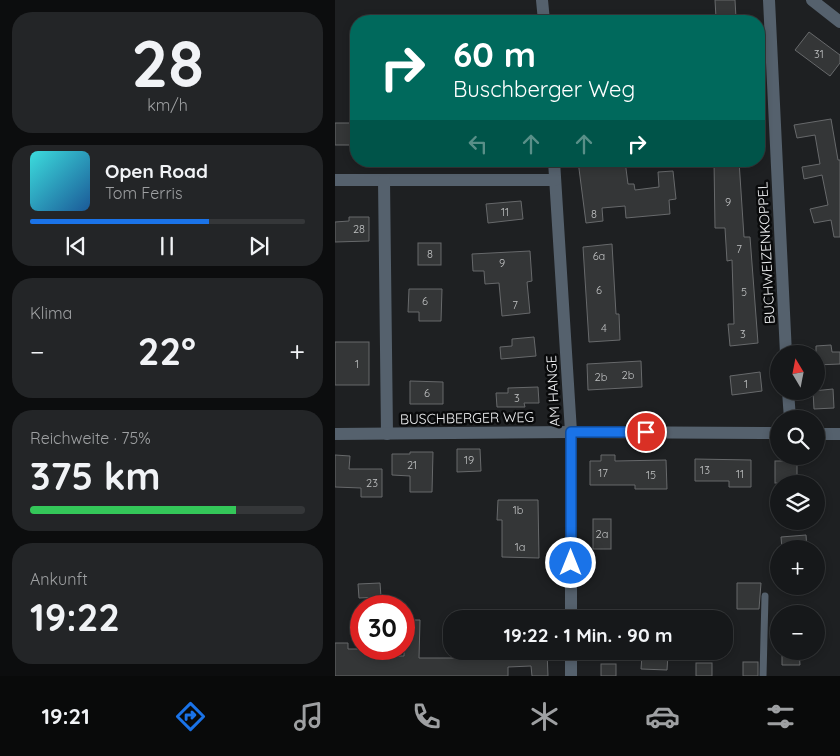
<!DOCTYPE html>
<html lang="de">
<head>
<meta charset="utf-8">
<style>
	body { margin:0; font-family:Quicksand,sans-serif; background:#232527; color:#f1f3f6; height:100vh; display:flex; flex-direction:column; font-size:19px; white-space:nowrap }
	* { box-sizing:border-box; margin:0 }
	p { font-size:16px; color:#9ea0a2 }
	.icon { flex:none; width:28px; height:28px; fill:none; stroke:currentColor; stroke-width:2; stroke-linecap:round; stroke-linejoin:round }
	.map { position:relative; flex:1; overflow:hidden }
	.drawer { display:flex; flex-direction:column; gap:12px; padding:12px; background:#0c0d0e; width:335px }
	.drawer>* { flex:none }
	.hud { position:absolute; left:15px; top:15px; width:415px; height:152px; border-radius:20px; box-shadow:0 2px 8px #0003,0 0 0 1px #353739; background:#00695c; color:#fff; overflow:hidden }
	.needle { width:32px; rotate:350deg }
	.fabs { position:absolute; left:435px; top:345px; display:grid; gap:10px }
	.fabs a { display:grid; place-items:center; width:55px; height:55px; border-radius:50%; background:#16181a; box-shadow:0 2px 8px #0003,0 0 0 1px #353739; font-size:25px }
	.speed { position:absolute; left:15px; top:595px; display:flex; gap:10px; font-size:25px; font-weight:700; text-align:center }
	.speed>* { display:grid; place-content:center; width:65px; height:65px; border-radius:50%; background:#16181a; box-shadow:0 2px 8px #0003,0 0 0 1px #353739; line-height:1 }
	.speed .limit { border:8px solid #d22; background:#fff; color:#111 }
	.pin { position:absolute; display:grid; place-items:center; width:42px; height:42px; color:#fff; margin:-21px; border:2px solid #fff; border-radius:50%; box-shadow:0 1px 5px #0007 }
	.me { position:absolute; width:55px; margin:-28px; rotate:0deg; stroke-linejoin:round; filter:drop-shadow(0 0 4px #0008) }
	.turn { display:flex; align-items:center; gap:18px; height:105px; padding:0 20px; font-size:22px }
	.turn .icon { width:65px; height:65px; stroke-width:2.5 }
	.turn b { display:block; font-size:35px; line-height:42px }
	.lanes { display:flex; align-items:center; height:48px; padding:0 20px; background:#0003; justify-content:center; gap:25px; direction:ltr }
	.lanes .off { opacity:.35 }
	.big { font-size:38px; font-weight:700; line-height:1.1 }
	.drawer .widget { flex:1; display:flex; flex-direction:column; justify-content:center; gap:8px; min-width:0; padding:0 18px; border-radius:20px; background:#232527 }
	.drawer .dial { align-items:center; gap:0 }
	.dial b { font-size:65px; line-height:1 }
	.song { display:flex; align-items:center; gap:15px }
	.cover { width:60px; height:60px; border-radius:8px; background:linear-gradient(135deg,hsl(180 70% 55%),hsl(210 70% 35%)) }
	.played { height:5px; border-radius:2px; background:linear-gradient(90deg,#1a73e8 65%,#353739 65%) }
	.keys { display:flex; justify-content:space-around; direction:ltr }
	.heat { display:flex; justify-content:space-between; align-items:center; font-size:28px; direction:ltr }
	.charge { height:8px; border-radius:4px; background:linear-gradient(90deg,#34c759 75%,#353739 0) }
	.trip { position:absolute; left:108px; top:610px; width:290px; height:50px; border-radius:20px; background:#16181a; box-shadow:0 2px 8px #0003,0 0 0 1px #353739; font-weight:700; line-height:50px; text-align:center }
	.menu { display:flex; height:80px; justify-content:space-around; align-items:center; background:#090a0a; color:#9ea0a2 }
	.menu .icon { width:35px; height:35px }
	.menu .active { color:#1a73e8 }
	.menu b { font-size:22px; color:#f1f3f6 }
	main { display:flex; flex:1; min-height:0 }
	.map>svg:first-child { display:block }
</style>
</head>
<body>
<main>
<section class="drawer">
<div class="widget dial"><b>28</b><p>km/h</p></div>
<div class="widget">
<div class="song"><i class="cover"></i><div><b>Open Road</b><p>Tom Ferris</p></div></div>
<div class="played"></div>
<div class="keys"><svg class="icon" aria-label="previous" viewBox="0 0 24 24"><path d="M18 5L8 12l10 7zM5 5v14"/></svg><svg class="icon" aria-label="pause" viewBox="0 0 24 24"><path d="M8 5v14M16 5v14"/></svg><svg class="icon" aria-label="next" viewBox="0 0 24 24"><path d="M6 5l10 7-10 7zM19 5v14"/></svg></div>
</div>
<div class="widget"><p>Klima</p>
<div class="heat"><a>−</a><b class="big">22°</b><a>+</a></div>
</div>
<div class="widget"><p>Reichweite · 75%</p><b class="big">375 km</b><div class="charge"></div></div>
<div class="widget"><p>Ankunft</p><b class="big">19:22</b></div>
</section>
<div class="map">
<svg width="505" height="676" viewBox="0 0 505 676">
	<rect width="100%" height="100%" fill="#1e2022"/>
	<g fill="#343637" stroke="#67696b">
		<path d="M380,0h20l1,18h-20z"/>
		<path d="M474,32l31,23v8l-10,13 -35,-26z"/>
		<path d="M496,119l7,41h2v77h-6l-3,-17 -17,3 -4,-14 18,-4 -6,-30 -18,4 -2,-12 18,-3 -5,-29 -18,3 -3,-13z"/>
		<rect x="0" y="123" width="21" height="22"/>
		<path d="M243,161h47l3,23h6l1,6 24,-3 -1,-15 15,-1 3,28 -7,1 1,14 -44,4 -1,-12 -23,2 1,13 -17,2z"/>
		<path d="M379,161h25l5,76h6l8,106 -28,3 -2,-22h6l-2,-64 -5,1 -2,-33h-10z"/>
		<path d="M186,201l2,18 -35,4 -2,-19z"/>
		<path d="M14,217h20v24l-34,1v-20l14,-1z"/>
		<rect x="83" y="243" width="23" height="22"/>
		<path d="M277,244l4,70h3l1,26 -31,2 -6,-95z"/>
		<path d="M195,251l2,30 -5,1 3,31 -28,3 -3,-33 -14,1 -1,-13h-11l-1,-17z"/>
		<path d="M74,289h33l-1,32h-22v-9h-11z"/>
		<path d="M199,337l2,19 -35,3 -1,-12 12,-1v-7z"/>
		<rect x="0" y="342" width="34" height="43"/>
		<path d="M496,345l1,7h8v12l-24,1v-19z"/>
		<path d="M306,361l1,26 -54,3 -1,-26z"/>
		<path d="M425,372l2,19 -30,4 -2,-19z"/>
		<path d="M75,381l33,1v22h-33z"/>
		<path d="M203,387l1,16h-15l1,4h-28l-1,-14h12v-5z"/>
		<path d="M498,389l1,19 -20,1 -1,-18z"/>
		<path d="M122,449h23l1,22 -24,1z"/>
		<path d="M75,452h23l-1,40h-22v-16l-18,-1v-21h18z"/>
		<path d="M0,455l15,1 -1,13h33v28h-21v-9l-26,-1z"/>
		<path d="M266,455h14v6l51,-1 1,29h-32v-4h-45v-24h11z"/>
		<path d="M360,459l56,1v27h-22v-6h-34z"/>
		<rect x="440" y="461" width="22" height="22"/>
		<path d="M163,500h40l1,58 -37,-1v-37h-5z"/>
		<rect x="258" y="519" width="18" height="30"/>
		<path d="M471,535l1,14h-25l-1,-12z"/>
		<path d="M45,583l1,14 -22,1 -1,-14z"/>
		<path d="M402,583h24l-2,26h-22z"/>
		<path d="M69,620h16l-1,38h38v-6l90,-1 1,25h-16l-1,-10 -23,1v9h-173v-33h13v6h32v7h24z"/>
		<path d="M447,651h17l1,14h-18z"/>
		<path d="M307,655h26l-1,15 -26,-1z"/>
		<rect x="408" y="662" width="15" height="14"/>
		<rect x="361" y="663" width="16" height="13"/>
		<rect x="266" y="664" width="15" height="12"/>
	</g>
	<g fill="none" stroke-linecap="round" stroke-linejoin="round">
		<path stroke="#55616d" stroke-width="7" d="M428,676l2,-80"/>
		<g stroke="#55616d" stroke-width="12">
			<path d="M207,0l2,21"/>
			<path d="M434,0l17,354"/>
			<path d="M477,0l28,22"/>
			<path d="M219,161l17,271v187"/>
			<path d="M0,180h220"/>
			<path d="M49,180l3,254"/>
			<path d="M453,391l2,28"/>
			<path d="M0,434l236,-2 208,1"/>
			<path d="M481,434h24"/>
			<path d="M236,651v25"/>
		</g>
	</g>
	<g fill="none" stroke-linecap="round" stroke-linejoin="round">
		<g stroke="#114b97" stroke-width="12">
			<path id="route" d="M236,563v-131h75"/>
		</g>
		<use href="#route" stroke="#1a73e8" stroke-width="9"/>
	</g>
	<g text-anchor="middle" stroke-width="5" stroke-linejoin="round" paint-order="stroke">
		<g font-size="11" fill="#c0c2c3">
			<text x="484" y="58">31</text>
			<text x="393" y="206">9</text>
			<text x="170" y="216">11</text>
			<text x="259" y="218">8</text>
			<text x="24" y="233">28</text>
			<text x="404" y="253">7</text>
			<text x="95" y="258">8</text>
			<text x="264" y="260">6a</text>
			<text x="167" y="267">9</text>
			<text x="264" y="294">6</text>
			<text x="409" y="296">5</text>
			<text x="90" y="305">6</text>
			<text x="180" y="309">7</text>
			<text x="269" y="332">4</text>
			<text x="408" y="338">3</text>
			<text x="22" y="368">1</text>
			<text x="293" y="379">2b</text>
			<text x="266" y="381">2b</text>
			<text x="411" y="388">1</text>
			<text x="92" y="397">6</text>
			<text x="182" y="402">3</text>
			<text x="134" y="464">19</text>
			<text x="77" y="469">21</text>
			<text x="370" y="474">13</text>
			<text x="268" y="477">17</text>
			<text x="405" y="478">11</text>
			<text x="316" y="479">15</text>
			<text x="37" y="487">23</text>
			<text x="183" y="514">1b</text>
			<text x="267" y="538">2a</text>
			<text x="185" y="551">1a</text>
		</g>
		<g font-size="14" fill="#eff0f2" stroke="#090a0b">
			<text transform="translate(431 253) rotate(-93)" y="5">BUCHWEIZENKOPPEL</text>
			<text transform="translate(218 391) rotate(-93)" y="5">AM HANGE</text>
			<text transform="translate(132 418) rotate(-1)" y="5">BUSCHBERGER WEG</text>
		</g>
	</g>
</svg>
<div class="fabs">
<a><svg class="needle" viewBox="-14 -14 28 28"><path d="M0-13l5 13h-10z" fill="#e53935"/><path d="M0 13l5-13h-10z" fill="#9ea0a2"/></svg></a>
<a><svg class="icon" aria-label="search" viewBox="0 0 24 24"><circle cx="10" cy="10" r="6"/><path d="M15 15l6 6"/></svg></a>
<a><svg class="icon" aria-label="layers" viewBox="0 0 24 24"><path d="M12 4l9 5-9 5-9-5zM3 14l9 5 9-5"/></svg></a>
<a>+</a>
<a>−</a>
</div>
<div class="speed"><div class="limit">30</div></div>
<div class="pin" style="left:311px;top:432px;background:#d93025"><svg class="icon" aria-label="arrive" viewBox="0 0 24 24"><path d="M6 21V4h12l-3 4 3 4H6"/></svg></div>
<svg class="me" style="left:236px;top:563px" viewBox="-20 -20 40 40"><circle r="17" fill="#1a73e8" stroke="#fff" stroke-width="3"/><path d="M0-11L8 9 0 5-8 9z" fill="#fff"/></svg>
<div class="trip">19:22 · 1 Min. · 90 m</div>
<div class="hud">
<div class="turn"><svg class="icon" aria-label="right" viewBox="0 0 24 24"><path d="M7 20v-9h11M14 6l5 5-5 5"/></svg><div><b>60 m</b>Buschberger Weg</div></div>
<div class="lanes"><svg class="icon off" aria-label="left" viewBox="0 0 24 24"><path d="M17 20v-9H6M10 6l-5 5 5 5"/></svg><svg class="icon off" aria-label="ahead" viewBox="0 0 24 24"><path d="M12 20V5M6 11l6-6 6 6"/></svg><svg class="icon off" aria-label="ahead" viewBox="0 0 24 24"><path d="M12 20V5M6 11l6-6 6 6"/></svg><svg class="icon" aria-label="right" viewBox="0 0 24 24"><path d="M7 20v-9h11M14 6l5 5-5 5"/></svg></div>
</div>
</div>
</main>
<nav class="menu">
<b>19:21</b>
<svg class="icon active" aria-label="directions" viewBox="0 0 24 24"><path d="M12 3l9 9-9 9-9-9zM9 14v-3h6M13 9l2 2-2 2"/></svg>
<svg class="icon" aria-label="music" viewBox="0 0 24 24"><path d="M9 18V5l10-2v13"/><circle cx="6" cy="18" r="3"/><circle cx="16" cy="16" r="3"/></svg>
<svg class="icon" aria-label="phone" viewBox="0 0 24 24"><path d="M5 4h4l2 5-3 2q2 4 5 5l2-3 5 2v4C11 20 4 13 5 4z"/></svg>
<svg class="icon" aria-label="climate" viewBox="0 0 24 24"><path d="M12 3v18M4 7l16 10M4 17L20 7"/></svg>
<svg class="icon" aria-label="car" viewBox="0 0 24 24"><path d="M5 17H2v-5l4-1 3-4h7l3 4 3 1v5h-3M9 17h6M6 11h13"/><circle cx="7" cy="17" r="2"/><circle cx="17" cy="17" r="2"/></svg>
<svg class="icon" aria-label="filters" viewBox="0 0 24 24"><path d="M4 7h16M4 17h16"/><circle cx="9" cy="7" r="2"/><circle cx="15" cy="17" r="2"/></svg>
</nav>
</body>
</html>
